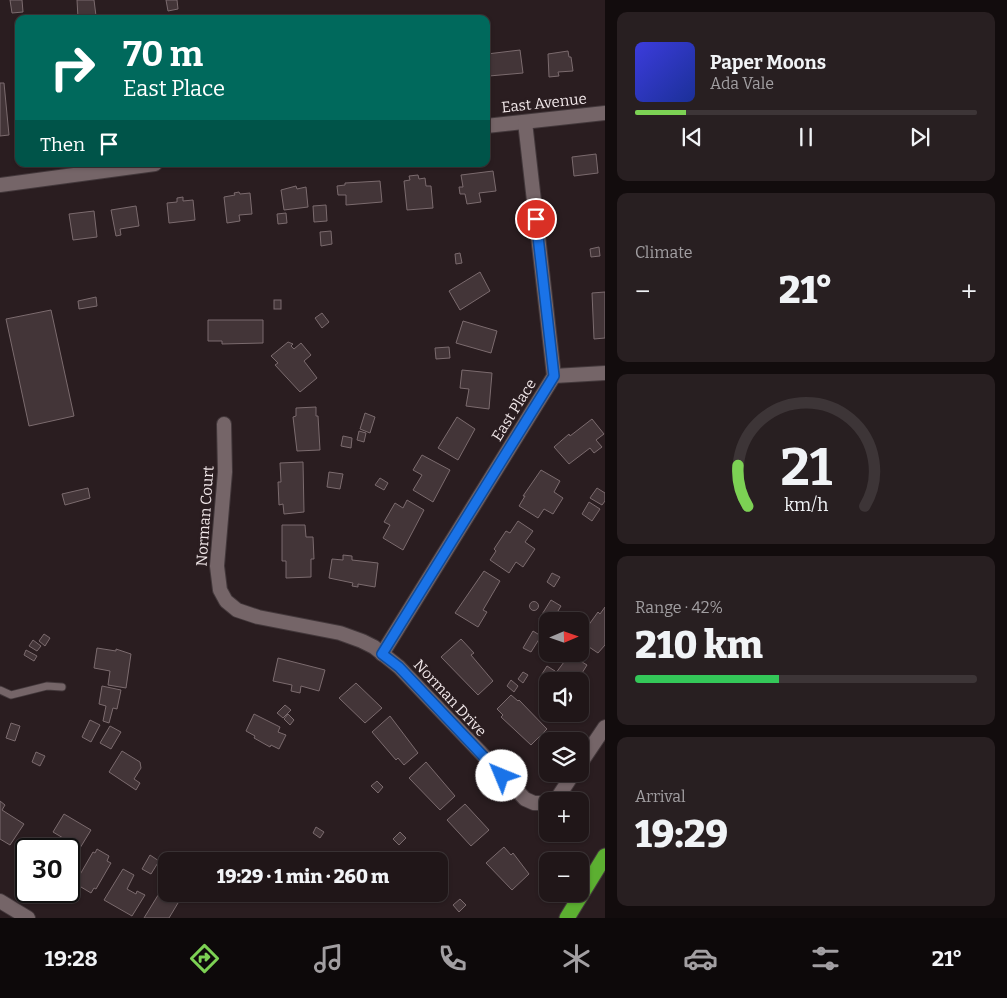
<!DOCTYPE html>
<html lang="en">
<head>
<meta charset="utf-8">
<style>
	body { margin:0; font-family:Bitter,serif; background:#281f21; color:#f1f3f6; height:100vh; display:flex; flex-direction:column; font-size:19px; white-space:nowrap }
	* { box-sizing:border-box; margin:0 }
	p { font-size:16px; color:#a29fa2 }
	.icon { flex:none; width:28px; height:28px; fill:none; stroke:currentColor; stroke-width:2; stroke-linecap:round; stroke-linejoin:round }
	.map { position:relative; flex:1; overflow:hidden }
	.side { display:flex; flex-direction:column; gap:12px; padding:12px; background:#120c0d; width:402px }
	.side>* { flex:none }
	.banner { position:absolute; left:15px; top:15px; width:475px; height:152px; border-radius:10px; box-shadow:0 1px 4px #0004,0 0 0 1px #3d3537; background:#00695c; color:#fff; overflow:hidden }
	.needle { width:32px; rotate:88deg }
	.fabs { position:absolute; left:539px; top:612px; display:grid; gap:10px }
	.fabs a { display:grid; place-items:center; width:50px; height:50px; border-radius:10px; background:#201618; box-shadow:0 1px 4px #0004,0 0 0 1px #3d3537; font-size:25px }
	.speed { position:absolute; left:15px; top:838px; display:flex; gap:10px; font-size:25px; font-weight:700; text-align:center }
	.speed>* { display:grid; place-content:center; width:65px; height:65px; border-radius:50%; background:#201618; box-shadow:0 1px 4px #0004,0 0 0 1px #3d3537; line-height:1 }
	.speed .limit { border:2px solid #111; border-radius:8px; background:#fff; color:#111 }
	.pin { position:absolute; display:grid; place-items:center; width:42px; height:42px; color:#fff; margin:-21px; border:2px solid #fff; border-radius:50%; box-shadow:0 1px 5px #0007 }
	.me { position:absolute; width:55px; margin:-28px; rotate:315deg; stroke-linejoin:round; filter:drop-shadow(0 0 4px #0008) }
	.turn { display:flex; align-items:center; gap:18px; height:105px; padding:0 25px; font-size:22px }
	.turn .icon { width:65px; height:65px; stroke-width:2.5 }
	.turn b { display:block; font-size:35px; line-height:42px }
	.then { display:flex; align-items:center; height:48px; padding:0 25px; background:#0003; gap:10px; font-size:19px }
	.big { font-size:38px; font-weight:800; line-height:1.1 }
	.side .widget { flex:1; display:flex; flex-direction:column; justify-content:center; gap:8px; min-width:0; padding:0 18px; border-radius:10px; background:#281f21 }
	.side .dial { align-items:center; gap:0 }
	.dial svg { height:130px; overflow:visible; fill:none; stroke:#3d3537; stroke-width:7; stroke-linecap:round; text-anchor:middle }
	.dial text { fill:#f1f3f6; stroke:none }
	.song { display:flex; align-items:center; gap:15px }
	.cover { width:60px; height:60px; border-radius:8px; background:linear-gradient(135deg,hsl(240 70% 55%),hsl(230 70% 35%)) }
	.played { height:5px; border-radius:2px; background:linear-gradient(90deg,#7cd154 15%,#3d3537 15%) }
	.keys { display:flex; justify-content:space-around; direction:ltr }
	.heat { display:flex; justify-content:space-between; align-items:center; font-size:28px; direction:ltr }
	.charge { height:8px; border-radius:4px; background:linear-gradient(90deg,#34c759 42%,#3d3537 0) }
	.trip { position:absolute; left:158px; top:852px; width:290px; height:50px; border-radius:10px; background:#201618; box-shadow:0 1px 4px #0004,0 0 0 1px #3d3537; font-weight:800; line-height:50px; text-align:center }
	.dock { display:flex; height:80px; justify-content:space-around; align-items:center; background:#0d090a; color:#a29fa2 }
	.dock .icon { width:35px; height:35px }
	.dock .current { color:#7cd154 }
	.dock b { font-size:22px; color:#f1f3f6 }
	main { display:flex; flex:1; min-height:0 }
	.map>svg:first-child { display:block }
</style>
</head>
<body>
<main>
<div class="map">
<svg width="605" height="918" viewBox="0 0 605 918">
	<rect width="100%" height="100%" fill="#2a1d20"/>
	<g fill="#433538" stroke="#7b6b6e">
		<path d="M10,0h12l1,12 -11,1z"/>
		<path d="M77,0h17l2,16h-4v3l-14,-1z"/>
		<path d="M166,0h11l1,9 -10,2z"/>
		<path d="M520,50l3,23 -34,3v-3l-3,1 1,-20z"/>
		<path d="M568,51l1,6h2l2,14 -15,1 1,4 -10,1 -1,-23z"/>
		<path d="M0,83h4l5,52 -9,1z"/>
		<path d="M596,154l2,19 -24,3 -2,-19z"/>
		<path d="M493,171l3,20 -17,2 2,9 -14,2 -2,-10h-5l-1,-7h4l-2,-12z"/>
		<path d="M418,175l1,4 6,-1 1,8h5l2,22 -26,2 -3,-29 6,-1 -1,-4z"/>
		<path d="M380,181l2,21 -36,3v-10h-8l-1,-9 8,-1v-2z"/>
		<path d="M296,186l1,3 9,-2 2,20 -24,3 -3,-20z"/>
		<path d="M239,192l1,2 10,-1 2,21 -13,1 1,6 -13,2 -3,-26 11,-2 -1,-2z"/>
		<path d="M183,197v4l10,-1 2,20 -26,3 -2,-20 10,-1v-4z"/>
		<path d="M326,205l1,16 -13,1 -1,-16z"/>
		<path d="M136,206l3,20 -19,3 1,6 -5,1 -5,-26z"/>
		<path d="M94,211l3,26 -24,3 -4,-26z"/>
		<path d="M286,213l1,10 -9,1 -1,-10z"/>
		<path d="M331,231l1,13 -11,2 -1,-14z"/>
		<path d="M599,247l1,9 -9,1 -1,-8z"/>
		<path d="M460,253l2,10 -6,1 -1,-10z"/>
		<path d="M480,272l10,19 -30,19 -11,-19z"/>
		<path d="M605,292v46l-11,1 -2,-46z"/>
		<path d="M96,297l1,9 -18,3 -1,-8z"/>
		<rect x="274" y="300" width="7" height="9"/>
		<path d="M51,310l23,106 -45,10 -23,-107z"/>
		<path d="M322,313l7,9 -7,6 -7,-10z"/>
		<path d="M208,320h55v23l-41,1v-3h-14z"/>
		<path d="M463,321l34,10 -6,22 -35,-10z"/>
		<path d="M288,342l5,2 -2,2 3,3 7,-6 10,12 -7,6 13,17 -17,14 -25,-27 3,-2 -7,-7z"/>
		<path d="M449,347l1,11 -14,1 -1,-11z"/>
		<path d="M462,370l30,3 -3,36 -23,-3 3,-17 -9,-1z"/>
		<path d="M316,407v9h2l2,34 -23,1 -4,-34 3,-1v-8z"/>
		<path d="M365,413l10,4 -5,16 -10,-4z"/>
		<path d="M457,417l18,12 -17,31 -20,-12z"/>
		<path d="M592,419l12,15 -8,6 6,7 -8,6 -4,-5 -21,16 -15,-17 15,-13 1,2z"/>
		<path d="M359,431l7,2 -2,9 -7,-2z"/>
		<path d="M343,436l9,2 -1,10 -10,-2z"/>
		<path d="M422,455l28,15 -17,32 -20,-12 9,-15 -9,-5z"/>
		<path d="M303,462l1,50 -20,2 -1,-10 -4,1 -1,-23h3l-1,-19z"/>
		<path d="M541,470l19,11 -6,11 9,6 -10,16 -9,-5 -6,9 -19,-12 6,-10h-2z"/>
		<path d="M329,472l14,2 -3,15 -13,-2z"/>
		<path d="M380,478l8,5 -4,7 -9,-5z"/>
		<path d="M88,488l2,10 -25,7 -3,-11z"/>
		<path d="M597,488l8,5v8l-3,4 -12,-7z"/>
		<path d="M407,500l17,10 -21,40 -20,-12 7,-13 -6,-3 11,-19 8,5z"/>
		<path d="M589,502l11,7 -8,12 -10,-7z"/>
		<path d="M518,521l15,10 -8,11 10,7 -12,18 -7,-5 -7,11 -19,-13 6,-9 -2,-2 12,-18 4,2z"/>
		<path d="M282,525h23l1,12h7l1,22h-3v18l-25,1v-17h-4z"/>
		<path d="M343,555l9,1v4l26,3 -3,24 -17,-3v3l-6,-1 1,-3 -24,-5 3,-19 11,1z"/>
		<path d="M484,571l16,10 -17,29 4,2 -9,15 -23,-14z"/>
		<path d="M552,573l8,4 -6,10 -7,-5z"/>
		<path d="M551,600l10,6 -9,15h-4v4l-9,-6z"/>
		<circle cx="534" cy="606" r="4.5"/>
		<path d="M605,607v38l-7,8 -18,-12v-4l18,-25 2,2z"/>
		<path d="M533,631l8,5 -10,16 -8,-4z"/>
		<path d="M44,634l6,4 -5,8 -6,-5z"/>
		<path d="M461,639l13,14 -3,2 22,26 -15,14 -37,-38z"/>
		<path d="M33,640l8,6 -4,5 -8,-5z"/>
		<path d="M97,648l19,3v-2l15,5 -5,34 -18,-3 2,-14 -16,-3z"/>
		<path d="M26,650l11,6 -3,5 -10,-6z"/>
		<path d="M562,654h7l18,11 -5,8 3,2 -5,8 -30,-2 14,-19 -6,-4z"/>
		<path d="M278,658l47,12 -6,21 -18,-5 -1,7 -9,-2 1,-6 -19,-4z"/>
		<path d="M547,666l8,5 -5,8 -8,-5z"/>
		<path d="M523,672l5,3 -5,8 -5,-4z"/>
		<path d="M511,680l7,6 -4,6 -7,-6z"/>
		<path d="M356,683l26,25 -17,15 -26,-25z"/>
		<path d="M102,686l19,4 -4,19 -4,-1 -4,15 -6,-2 3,-15 -7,-2z"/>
		<path d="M511,695l7,6 1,-1 28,29 -16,16 -30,-28 2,-2 -6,-6z"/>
		<path d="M285,705l6,5 -8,8 -6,-5z"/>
		<path d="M254,714l26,13 -2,5 8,3 -7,14 -8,-4 -1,2 -16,-9 1,-2 -9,-5z"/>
		<path d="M288,714l6,6 -4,5 -6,-6z"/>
		<path d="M390,716l28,37 -14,12 -6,-7 -2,2 -24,-28z"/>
		<path d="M90,720l10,5 -9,17 -9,-5z"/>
		<path d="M11,723l9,3 -5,15 -9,-3z"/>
		<path d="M110,726l11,6 -10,17 -11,-6z"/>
		<path d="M122,751l18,11 1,6 -7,11 6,4 -4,7 -27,-18z"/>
		<path d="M36,752l9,4 -5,10 -8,-4z"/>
		<path d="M426,762l29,34 -15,14 -31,-32z"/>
		<path d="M377,781l6,6 -5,6 -7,-7z"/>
		<path d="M0,801l5,4 -3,5 22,14 -14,21 -10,-6z"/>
		<path d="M465,804l24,26 -18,16 -24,-26z"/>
		<path d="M64,814l27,16 -11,18 -27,-16z"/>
		<path d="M316,827l8,5 -4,6 -7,-5z"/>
		<path d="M400,832l6,6 -7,7 -6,-6z"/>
		<path d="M504,847l7,8 2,-2 16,21 -17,16 -26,-27z"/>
		<path d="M97,849l12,7 -2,5 4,2 -15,26 -2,-1 -3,5 -15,-9 4,-5 -2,-1 15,-26 2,1z"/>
		<path d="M150,855l9,6 -8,13 -9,-5z"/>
		<path d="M123,869l11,6 -7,14 9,5 1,-3 8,4 -13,21 -28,-16z"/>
		<path d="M160,892l18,11 -9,15h-25z"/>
		<path d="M460,899l6,6 -7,7 -6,-7z"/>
	</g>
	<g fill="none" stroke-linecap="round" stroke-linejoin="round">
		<g stroke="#43383b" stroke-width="9">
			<path id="lane" d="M0,690l11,5 36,-9 15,1"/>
		</g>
		<g stroke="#43383b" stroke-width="16">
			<g id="street">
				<path d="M486,126l119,-13"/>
				<path d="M0,185l155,-21"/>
				<path d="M554,376l51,-3"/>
				<path d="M224,424l1,48 -8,94 3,24 6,11 11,9 21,7 82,16 22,8 12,6 25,20 126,132 9,4h14"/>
				<path d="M382,654l172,-278 -29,-254"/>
				<path d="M580,764l25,-37"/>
				<path d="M552,801l6,-4 15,-23"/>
				<path d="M0,901l28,17"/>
			</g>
		</g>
		<g stroke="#43383b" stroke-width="17">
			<path id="highway" d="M567,918l38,-62"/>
		</g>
		<use href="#lane" stroke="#756568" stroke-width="7"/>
		<use href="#street" stroke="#756568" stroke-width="14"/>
		<use href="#highway" stroke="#5caf31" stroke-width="15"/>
	</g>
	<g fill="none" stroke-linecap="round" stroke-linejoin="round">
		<g stroke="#114b97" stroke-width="12">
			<path id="route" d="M502,776l-103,-109 -17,-13 172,-278 -18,-157"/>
		</g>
		<use href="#route" stroke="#1a73e8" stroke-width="9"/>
	</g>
	<g text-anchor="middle" stroke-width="5" stroke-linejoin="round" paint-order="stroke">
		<g font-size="15" fill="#f1e7e9" stroke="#2a1d20">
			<text transform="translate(544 103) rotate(-6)" y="5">East Avenue</text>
			<text transform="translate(514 410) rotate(-58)" y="5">East Place</text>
			<text transform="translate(205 516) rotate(-86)" y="5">Norman Court</text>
			<text transform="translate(450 698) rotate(47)" y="5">Norman Drive</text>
		</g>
	</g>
</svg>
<div class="fabs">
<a><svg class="needle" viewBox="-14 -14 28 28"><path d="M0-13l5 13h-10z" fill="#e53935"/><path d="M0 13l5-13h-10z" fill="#a29fa2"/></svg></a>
<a><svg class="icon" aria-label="sound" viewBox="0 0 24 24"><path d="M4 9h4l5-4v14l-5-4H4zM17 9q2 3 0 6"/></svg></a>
<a><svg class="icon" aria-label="layers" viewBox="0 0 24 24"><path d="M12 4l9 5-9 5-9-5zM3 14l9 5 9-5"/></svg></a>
<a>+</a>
<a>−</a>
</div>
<div class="speed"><div class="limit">30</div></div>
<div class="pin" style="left:536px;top:219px;background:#d93025"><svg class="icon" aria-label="arrive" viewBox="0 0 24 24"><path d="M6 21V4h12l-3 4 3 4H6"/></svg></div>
<svg class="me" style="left:502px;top:776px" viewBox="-20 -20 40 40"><circle r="19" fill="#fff"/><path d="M0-13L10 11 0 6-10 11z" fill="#1a73e8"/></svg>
<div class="trip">19:29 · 1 min · 260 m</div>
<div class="banner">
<div class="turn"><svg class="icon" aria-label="right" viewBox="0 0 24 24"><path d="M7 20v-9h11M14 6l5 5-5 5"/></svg><div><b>70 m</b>East Place</div></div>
<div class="then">Then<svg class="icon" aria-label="arrive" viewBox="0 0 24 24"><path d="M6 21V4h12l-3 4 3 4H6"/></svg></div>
</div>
</div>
<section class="side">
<div class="widget">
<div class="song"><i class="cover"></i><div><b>Paper Moons</b><p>Ada Vale</p></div></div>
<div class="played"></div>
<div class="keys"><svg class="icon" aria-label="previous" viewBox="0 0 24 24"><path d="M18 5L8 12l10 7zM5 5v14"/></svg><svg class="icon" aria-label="pause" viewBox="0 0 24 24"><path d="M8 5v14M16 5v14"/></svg><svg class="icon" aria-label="next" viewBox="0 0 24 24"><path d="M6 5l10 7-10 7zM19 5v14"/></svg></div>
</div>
<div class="widget"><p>Climate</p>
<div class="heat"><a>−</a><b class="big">21°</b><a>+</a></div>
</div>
<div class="widget dial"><svg viewBox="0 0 100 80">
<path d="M14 69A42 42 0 1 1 86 69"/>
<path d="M14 69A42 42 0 0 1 8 44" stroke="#7cd154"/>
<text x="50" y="56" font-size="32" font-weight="700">21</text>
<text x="50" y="72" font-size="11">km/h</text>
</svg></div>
<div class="widget"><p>Range · 42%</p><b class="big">210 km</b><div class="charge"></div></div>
<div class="widget"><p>Arrival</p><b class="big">19:29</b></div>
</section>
</main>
<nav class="dock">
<b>19:28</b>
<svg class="icon current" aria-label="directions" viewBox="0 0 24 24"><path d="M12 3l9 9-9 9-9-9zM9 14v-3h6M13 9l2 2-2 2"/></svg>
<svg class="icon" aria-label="music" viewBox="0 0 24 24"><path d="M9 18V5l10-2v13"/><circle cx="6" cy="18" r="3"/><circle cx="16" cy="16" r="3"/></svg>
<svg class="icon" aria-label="phone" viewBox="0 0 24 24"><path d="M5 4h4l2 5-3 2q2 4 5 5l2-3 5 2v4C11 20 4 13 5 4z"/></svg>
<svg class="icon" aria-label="climate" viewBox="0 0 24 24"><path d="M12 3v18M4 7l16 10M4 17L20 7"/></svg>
<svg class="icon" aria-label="car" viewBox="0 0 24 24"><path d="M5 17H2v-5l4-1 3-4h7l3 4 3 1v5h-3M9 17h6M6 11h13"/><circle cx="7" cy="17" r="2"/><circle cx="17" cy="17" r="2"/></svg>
<svg class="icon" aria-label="filters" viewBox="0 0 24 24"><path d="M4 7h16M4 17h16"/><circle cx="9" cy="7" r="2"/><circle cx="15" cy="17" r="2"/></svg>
<b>21°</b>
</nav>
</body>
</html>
